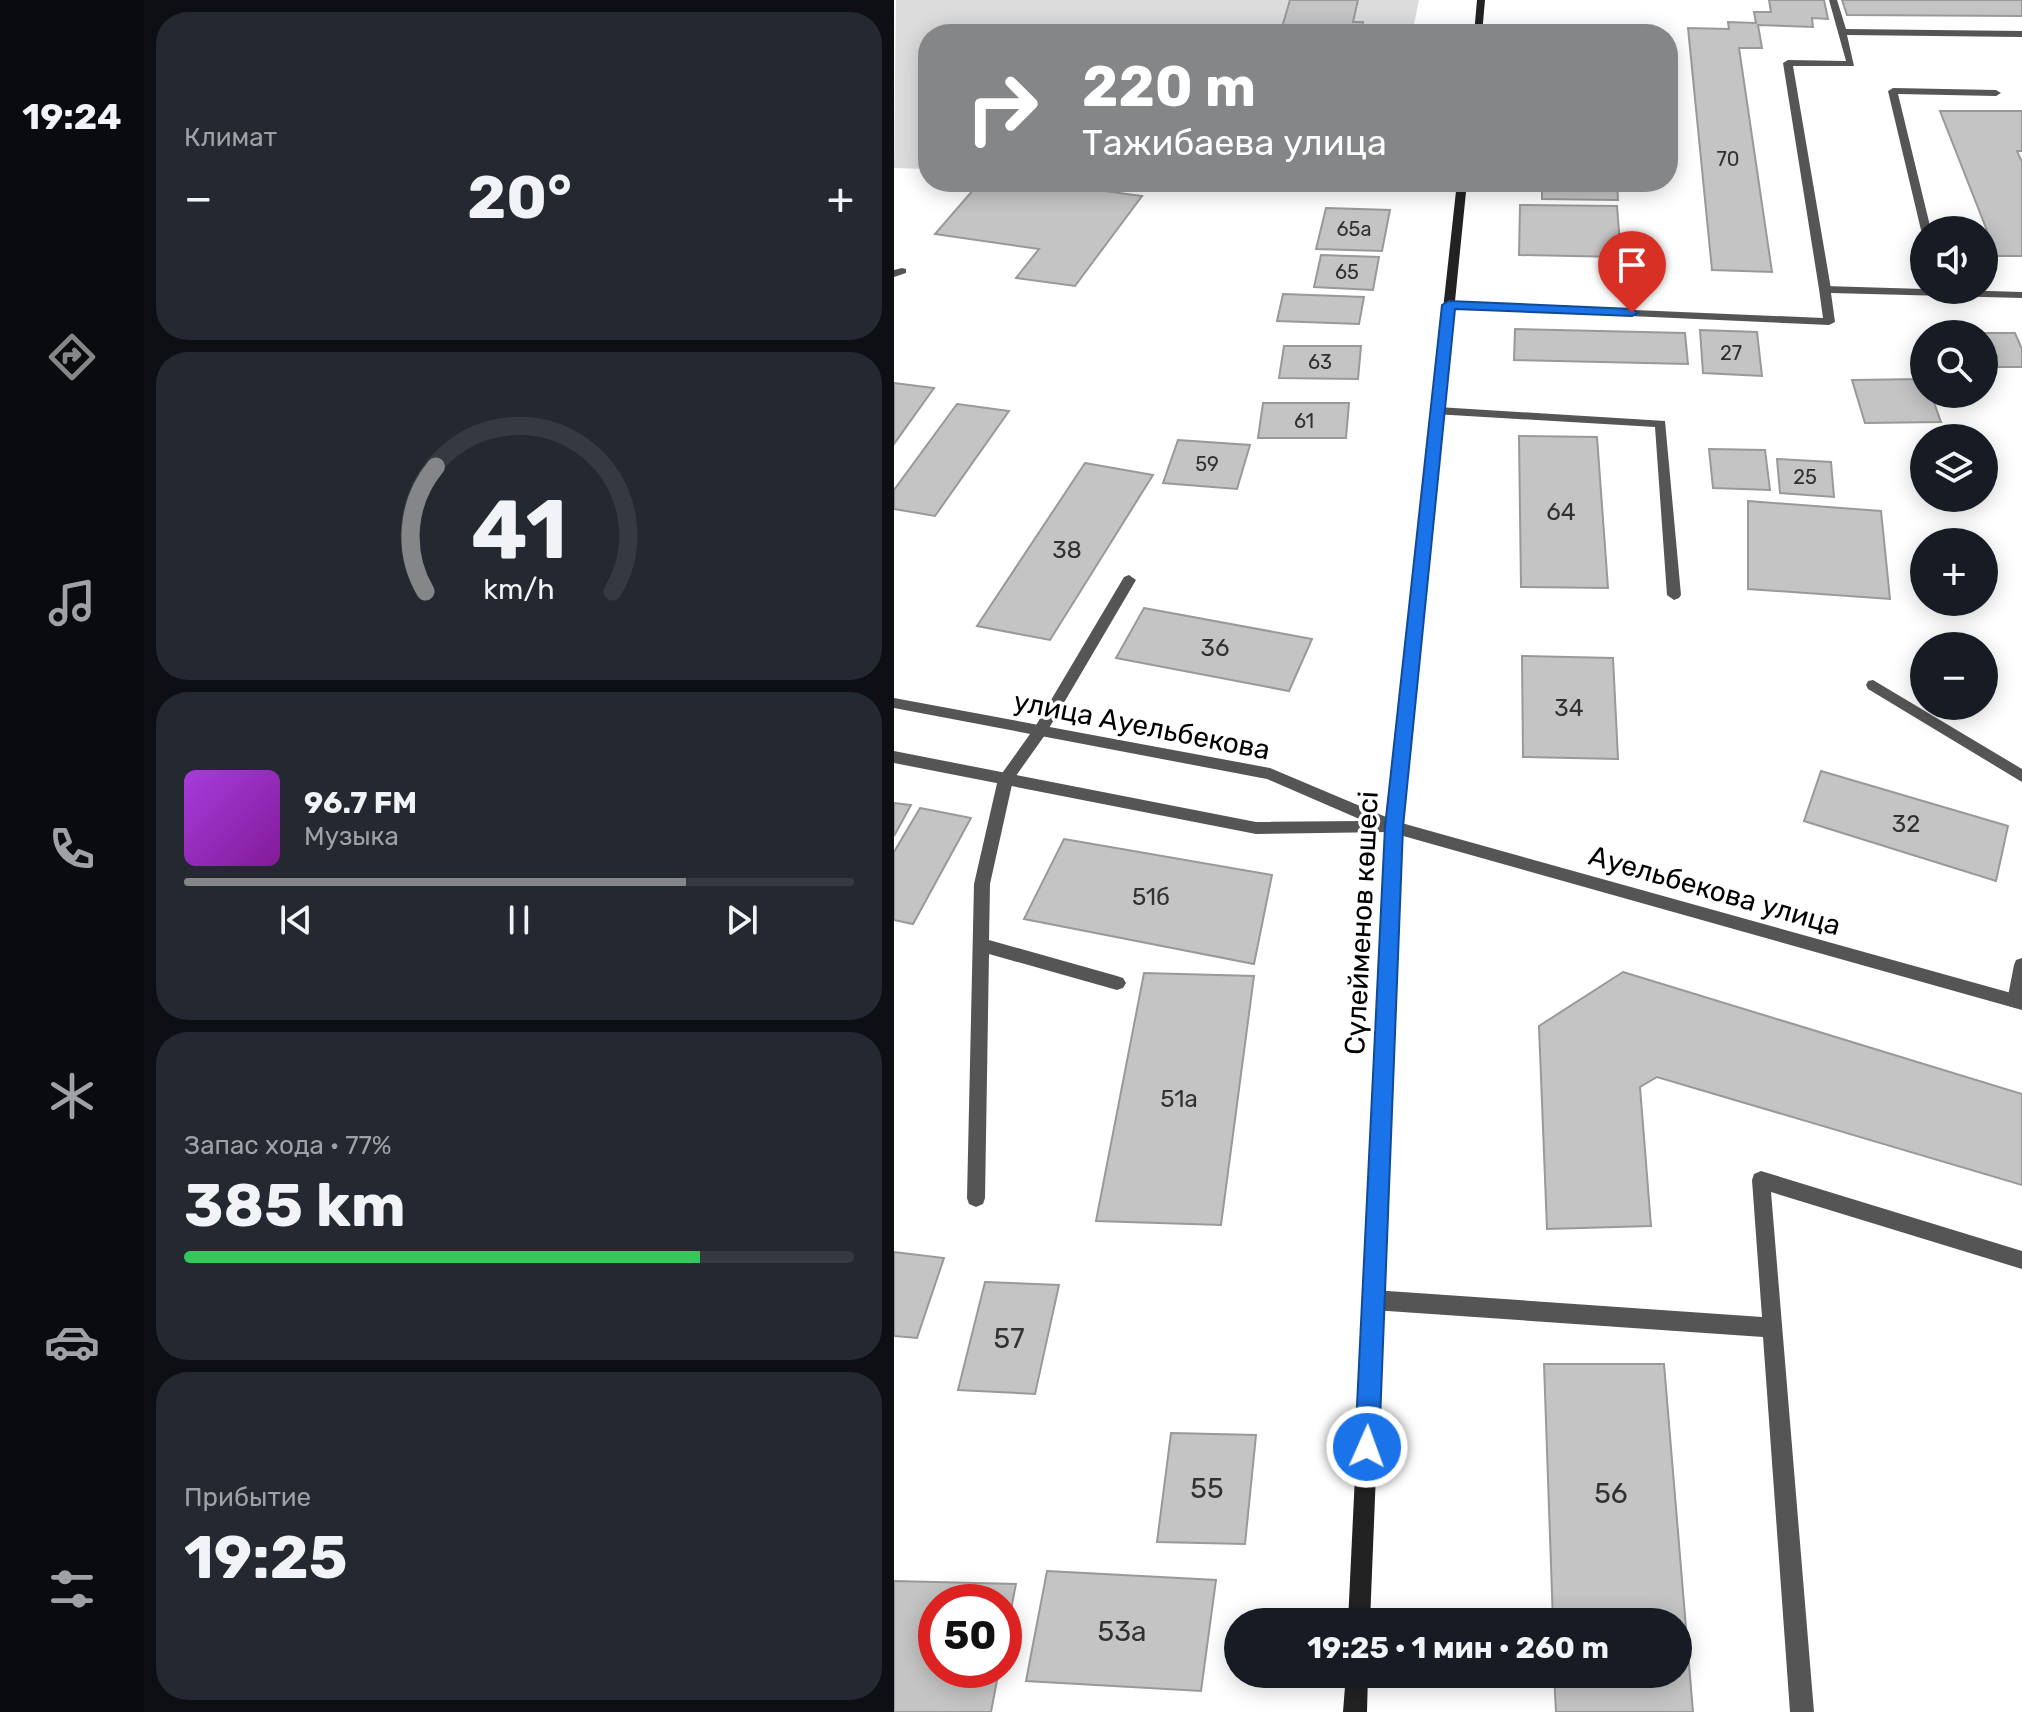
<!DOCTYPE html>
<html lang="ru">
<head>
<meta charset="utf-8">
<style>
	body { margin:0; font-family:Rubik,sans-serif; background:#242831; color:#f1f3f6; height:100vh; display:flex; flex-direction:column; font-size:30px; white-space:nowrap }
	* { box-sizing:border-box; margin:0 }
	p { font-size:26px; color:#9ea1a6 }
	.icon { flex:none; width:44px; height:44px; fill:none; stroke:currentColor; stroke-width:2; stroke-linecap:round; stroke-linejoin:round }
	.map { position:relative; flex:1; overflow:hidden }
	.drawer { display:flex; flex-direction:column; gap:12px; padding:12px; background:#0d0f14; width:750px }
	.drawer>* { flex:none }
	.hud { position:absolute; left:24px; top:24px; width:760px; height:168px; border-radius:32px; box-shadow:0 4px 20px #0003; background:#858687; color:#fff; overflow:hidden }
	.fabs { position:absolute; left:1016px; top:216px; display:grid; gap:16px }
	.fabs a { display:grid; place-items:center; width:88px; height:88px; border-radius:50%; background:#171b24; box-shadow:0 4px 20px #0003; font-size:40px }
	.speed { position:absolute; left:24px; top:1584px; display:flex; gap:16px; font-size:40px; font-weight:700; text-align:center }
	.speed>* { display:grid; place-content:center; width:104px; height:104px; border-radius:50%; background:#171b24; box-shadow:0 4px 20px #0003; line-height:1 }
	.speed .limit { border:12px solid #d22; background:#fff; color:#111 }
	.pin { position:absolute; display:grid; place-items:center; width:68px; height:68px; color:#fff; margin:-82px -34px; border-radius:50% 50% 50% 0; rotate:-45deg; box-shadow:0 0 8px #0007 }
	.pin .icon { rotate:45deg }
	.me { position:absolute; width:88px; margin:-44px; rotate:2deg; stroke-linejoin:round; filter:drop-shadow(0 0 6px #0008) }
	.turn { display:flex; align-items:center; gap:28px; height:168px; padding:0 32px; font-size:36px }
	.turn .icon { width:104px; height:104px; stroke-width:2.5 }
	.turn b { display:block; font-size:56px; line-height:68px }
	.big { font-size:60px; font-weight:700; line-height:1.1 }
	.drawer .tile { flex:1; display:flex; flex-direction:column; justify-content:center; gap:12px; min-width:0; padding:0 28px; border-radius:32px; background:#242831 }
	.drawer .dial { align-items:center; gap:0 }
	.dial svg { height:208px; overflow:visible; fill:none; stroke:#363941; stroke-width:7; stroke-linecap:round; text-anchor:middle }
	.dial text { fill:#f1f3f6; stroke:none }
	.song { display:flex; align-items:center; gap:24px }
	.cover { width:96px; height:96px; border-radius:12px; background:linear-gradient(135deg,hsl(280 70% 55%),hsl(290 70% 35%)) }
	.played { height:8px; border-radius:4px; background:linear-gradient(90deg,#858687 75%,#363941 75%) }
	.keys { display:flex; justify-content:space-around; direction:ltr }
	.heat { display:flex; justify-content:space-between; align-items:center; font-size:44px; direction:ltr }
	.charge { height:12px; border-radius:6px; background:linear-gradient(90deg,#34c759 77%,#363941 0) }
	.trip { position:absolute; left:330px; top:1608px; width:468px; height:80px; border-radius:40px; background:#171b24; box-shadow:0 4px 20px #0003; font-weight:700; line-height:80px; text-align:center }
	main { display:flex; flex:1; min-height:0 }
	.dock { display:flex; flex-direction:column; width:144px; justify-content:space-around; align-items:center; background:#090b0e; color:#9ea1a6 }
	.dock .icon { width:56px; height:56px }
	.dock .selected { color:#858687 }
	.dock b { font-size:36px; color:#f1f3f6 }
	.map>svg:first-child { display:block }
</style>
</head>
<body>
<main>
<nav class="dock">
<b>19:24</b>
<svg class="icon selected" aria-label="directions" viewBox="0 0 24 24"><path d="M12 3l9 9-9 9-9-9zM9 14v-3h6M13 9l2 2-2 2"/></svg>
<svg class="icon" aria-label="music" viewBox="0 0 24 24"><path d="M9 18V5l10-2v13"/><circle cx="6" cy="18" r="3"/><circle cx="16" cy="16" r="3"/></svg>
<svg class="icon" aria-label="phone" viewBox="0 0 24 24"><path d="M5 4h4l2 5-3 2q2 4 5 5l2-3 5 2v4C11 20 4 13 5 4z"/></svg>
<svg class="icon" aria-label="climate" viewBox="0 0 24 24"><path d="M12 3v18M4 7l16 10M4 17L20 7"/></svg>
<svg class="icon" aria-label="car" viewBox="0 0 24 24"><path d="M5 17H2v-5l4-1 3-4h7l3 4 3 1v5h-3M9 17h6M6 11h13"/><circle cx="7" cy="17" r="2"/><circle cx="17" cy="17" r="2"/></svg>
<svg class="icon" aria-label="filters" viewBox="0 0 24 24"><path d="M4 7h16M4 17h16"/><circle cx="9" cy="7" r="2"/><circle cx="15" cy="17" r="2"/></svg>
</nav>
<section class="drawer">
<div class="tile"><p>Климат</p>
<div class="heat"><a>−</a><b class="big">20°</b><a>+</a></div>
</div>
<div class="tile dial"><svg viewBox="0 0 100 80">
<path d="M14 69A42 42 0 1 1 86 69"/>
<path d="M14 69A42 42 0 0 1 18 21" stroke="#858687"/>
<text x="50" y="56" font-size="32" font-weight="700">41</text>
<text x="50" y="72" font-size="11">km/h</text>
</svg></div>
<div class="tile">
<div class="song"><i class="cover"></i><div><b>96.7 FM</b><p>Музыка</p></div></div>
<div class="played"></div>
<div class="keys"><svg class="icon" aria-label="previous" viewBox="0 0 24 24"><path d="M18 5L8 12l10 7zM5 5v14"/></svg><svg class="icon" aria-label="pause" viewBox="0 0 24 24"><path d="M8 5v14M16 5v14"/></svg><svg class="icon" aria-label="next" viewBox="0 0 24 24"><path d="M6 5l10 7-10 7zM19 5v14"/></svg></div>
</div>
<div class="tile"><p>Запас хода · 77%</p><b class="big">385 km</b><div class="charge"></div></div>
<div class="tile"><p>Прибытие</p><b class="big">19:25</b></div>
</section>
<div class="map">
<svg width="1128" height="1712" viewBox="0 0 1128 1712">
	<rect width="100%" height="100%" fill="#fff"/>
	<path fill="#dcdcdc" d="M2,0h523l-7,34h-484v135l-34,-1z"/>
	<g fill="#c4c4c4" stroke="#999" stroke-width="2">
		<path d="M396,0h68l-5,22h10l-2,9h11v3h-92z"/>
		<path d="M875,0h55l4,19 -16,-1 1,9 -55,-2 4,23h-23l33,224 -60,-2 -24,-242 41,1 -1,-7 28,1 -2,-11h17z"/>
		<path d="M948,0h180v16l-175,-1z"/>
		<path d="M1046,111h82v40h-5l5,11v94h-25z"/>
		<path d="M86,182h57l105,14 -67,90 -59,-8 23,-29 -104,-15z"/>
		<path d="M648,182h75l1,18 -76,-1z"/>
		<path d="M626,205l97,1 4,51 -102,-2z"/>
		<path d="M432,208l64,2 -8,41 -66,-2z"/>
		<path d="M427,255l58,2 -6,33 -59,-3z"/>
		<path d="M389,294l81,3 -5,27 -82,-3z"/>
		<path d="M621,329l170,4 3,31 -174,-4z"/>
		<path d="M806,330l57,2 5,44 -59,-3z"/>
		<path d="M1072,333h49l7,16v18h-38v-33z"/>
		<path d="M390,346h77l-3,33 -79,-1z"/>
		<path d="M1030,379v15h7l10,28 -76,1 -13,-43z"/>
		<path d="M0,383l40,5 -40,56z"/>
		<path d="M369,403h86l-3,35h-88z"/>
		<path d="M63,404l52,7 -74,105 -41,-7v-19z"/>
		<path d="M625,436l78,1 11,151 -87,-1z"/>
		<path d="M284,440l72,5 -13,44 -74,-6z"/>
		<path d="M815,449l56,1 5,40 -57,-2z"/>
		<path d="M883,459l54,3 3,35 -54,-4z"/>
		<path d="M191,463l68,12 -103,165 -73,-14z"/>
		<path d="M854,501l133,10 9,88 -142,-10z"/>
		<path d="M250,608l168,31 -23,52 -173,-33z"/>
		<path d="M628,656l91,2 5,101 -95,-2z"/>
		<path d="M927,771l187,55 -12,55 -192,-60z"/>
		<path d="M0,803l17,2 -17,31z"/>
		<path d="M26,808l51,10 -58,106 -19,-4v-68z"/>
		<path d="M170,839l208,36 -18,89 -230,-45z"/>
		<path d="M729,972l399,122v91l-365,-108 -17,10 11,139 -104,3 -8,-203z"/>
		<path d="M250,973l110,3 -33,249 -125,-4z"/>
		<path d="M0,1252l50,6 -27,80 -23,-2z"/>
		<path d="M91,1282l74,3 -24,109 -77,-4z"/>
		<path d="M650,1364h120l29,348h-137l-2,-38h124v-52h-125z"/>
		<path d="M277,1433l85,2 -11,109 -88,-2z"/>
		<path d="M153,1571l169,9 -15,111 -175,-10z"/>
		<path d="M0,1581l122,3 -12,61v-43h-68v68h63l-8,42h-97z"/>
	</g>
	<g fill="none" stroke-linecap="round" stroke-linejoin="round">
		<g fill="#555" fill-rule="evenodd">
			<path d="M935,0h8l9,29 176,2v6l-175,-2 7,31h-61l38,223 -6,3 -6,-3 -36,-226 5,-3 58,1z"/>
			<path d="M999,88l103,2 5,3 -5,3 -98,-2 33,136h-7v3l-3,-3 -33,-139z"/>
			<path d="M8,268l4,1v4l-12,4v-7z"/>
			<path d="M544,407l227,14 16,174 -2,3 -5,2 -7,-5 -12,-168 -221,-13 -2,-3z"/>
			<path d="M235,575l7,5 -91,155 -32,45 -23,104 -1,56 128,36 6,2 3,5 -3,5 -6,2 -128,-36 -4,244 -2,6 -7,3 -7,-3 -2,-6 7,-314 24,-105 37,-52 89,-150z"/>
			<path d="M979,680l149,89v13l-154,-93 -2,-4 2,-4z"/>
			<path d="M1128,958v48l-6,2 -6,-2 -3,-5 7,-36 2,-5z"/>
			<path d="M867,1171l261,80v18l-251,-77 43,520h-24l-27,-375 -390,-27 -7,-3 -3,-7 3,-7 7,-3 389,27 -10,-137 2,-6z"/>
		</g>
		<path fill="#555" fill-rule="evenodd" d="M931,286l197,6v6l-191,-5 4,29 -6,3 -380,-17 -6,-3 6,-3 374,16 -4,-29z"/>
		<path fill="#555" fill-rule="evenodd" d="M0,698l376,70 128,54 624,174v14l-633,-178 -133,2 -362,-71v-12l362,71 108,-1 -97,-42 -373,-71z"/>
		<g fill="#222" fill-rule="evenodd">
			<path d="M583,0h8l-3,34h-8z"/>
			<path d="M563,182h10l-65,645 -32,795h-22l38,-795z"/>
			<path d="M452,1674h22l-1,38h-24z"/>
		</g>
	</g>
	<path fill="#1a73e8" stroke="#114b97" stroke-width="2" d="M555,301l183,8 6,4 -6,3 -177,-7 -52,518 -24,620 -4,8 -8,4 -9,-4 -3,-8 30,-620 57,-522z"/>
	<g text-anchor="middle" stroke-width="7" stroke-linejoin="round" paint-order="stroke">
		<g font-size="20" fill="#313131">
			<text x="834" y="166">70</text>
			<text x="460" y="236">65а</text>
			<text x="453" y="279">65</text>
			<text x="837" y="360">27</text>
			<text x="426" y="369">63</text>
			<text x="410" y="428">61</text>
			<text x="313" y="471">59</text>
			<text x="911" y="484">25</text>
		</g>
		<g font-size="24" fill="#313131">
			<text x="667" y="520">64</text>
			<text x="173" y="558">38</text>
			<text x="321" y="656">36</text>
			<text x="675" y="716">34</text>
			<text x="1012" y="832">32</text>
			<text x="257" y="905">51б</text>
			<text x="285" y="1107">51а</text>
		</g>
		<g font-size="28" fill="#000" stroke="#fff">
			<text transform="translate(248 725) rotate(11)" y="10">улица Ауельбекова</text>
			<text transform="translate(821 890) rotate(16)" y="10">Ауельбекова улица</text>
			<text transform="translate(467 923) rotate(-87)" y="10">Сүлейменов көшесі</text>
		</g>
		<g font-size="28" fill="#313131">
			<text x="115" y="1348">57</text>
			<text x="313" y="1498">55</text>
			<text x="717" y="1503">56</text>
			<text x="228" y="1641">53а</text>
		</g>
	</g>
</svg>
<div class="fabs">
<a><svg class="icon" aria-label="sound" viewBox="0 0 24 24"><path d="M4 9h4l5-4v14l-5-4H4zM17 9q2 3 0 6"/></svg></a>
<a><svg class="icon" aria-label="search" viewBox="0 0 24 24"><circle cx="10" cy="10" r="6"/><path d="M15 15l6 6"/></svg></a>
<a><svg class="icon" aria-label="layers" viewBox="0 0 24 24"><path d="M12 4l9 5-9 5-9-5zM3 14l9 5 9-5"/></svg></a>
<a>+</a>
<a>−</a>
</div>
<div class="speed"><div class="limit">50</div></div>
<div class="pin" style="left:738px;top:313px;background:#d93025"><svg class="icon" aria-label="arrive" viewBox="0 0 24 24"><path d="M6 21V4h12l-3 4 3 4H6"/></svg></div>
<svg class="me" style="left:473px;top:1447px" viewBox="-20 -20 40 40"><circle r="17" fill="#1a73e8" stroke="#fff" stroke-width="3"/><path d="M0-11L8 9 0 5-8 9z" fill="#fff"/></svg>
<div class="trip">19:25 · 1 мин · 260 m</div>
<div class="hud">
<div class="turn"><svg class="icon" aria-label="right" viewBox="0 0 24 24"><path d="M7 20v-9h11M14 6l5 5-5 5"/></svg><div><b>220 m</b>Тажибаева улица</div></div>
</div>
</div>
</main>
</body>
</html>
